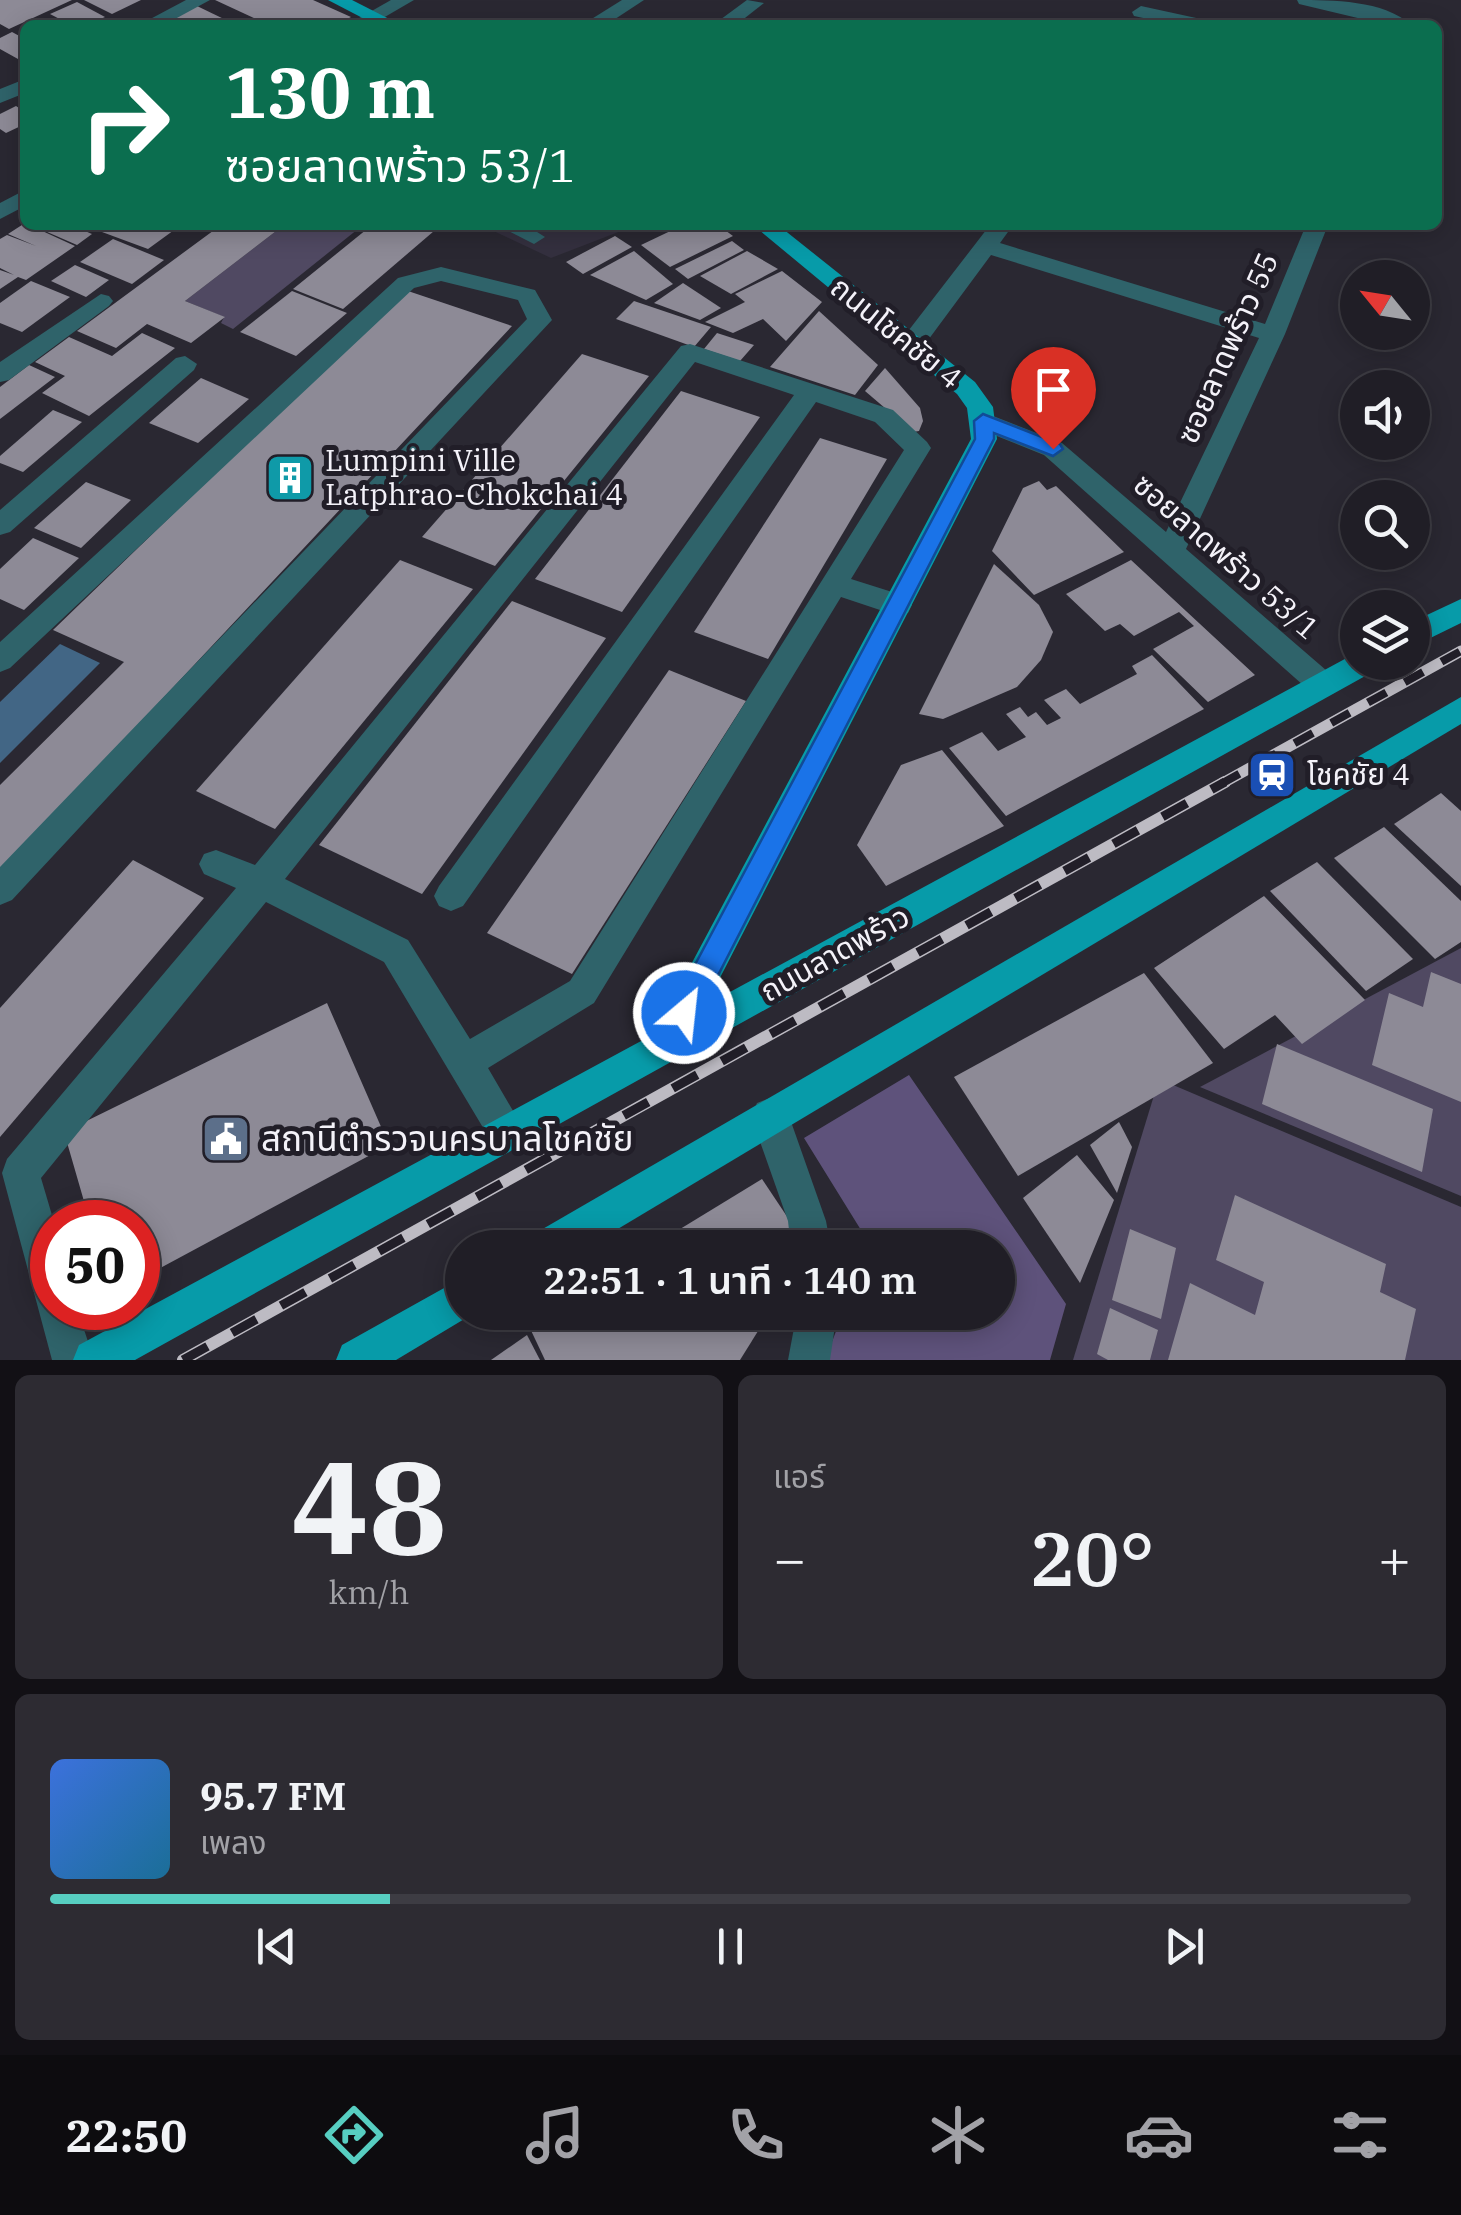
<!DOCTYPE html>
<html lang="th">
<head>
<meta charset="utf-8">
<style>
	body { margin:0; font-family:"IBM Plex Serif","Noto Sans Thai",serif; background:#2d2b32; color:#f1f3f6; height:100vh; display:flex; flex-direction:column; font-size:38px; white-space:nowrap }
	* { box-sizing:border-box; margin:0 }
	p { font-size:32px; color:#a2a2a7 }
	.icon { flex:none; width:55px; height:55px; fill:none; stroke:currentColor; stroke-width:2; stroke-linecap:round; stroke-linejoin:round }
	.map { position:relative; height:1360px; overflow:hidden }
	.sheet { display:flex; flex-direction:column; gap:15px; padding:15px; background:#121015; flex:1 }
	.sheet>* { flex:none }
	.top-card { position:absolute; left:20px; top:20px; width:1422px; height:210px; border-radius:15px; box-shadow:0 5px 25px #0003,0 0 0 2px #3d3c43; background:#0b6e4f; color:#fff; overflow:hidden }
	.needle { width:65px; rotate:300deg }
	.buttons { position:absolute; left:1340px; top:260px; display:grid; gap:20px }
	.buttons a { display:grid; place-items:center; width:90px; height:90px; border-radius:50%; background:#201e26; box-shadow:0 5px 25px #0003,0 0 0 2px #3d3c43; font-size:50px }
	.speed { position:absolute; left:30px; top:1200px; display:flex; gap:20px; font-size:50px; font-weight:700; text-align:center }
	.speed>* { display:grid; place-content:center; width:130px; height:130px; border-radius:50%; background:#201e26; box-shadow:0 5px 25px #0003,0 0 0 2px #3d3c43; line-height:1 }
	.speed .limit { border:15px solid #d22; background:#fff; color:#111 }
	.pin { position:absolute; display:grid; place-items:center; width:85px; height:85px; color:#fff; margin:-102px -42px; border-radius:50% 50% 50% 0; rotate:-45deg; box-shadow:0 0 10px #0007 }
	.pin .icon { rotate:45deg }
	.me { position:absolute; width:110px; margin:-55px; rotate:28deg; stroke-linejoin:round; filter:drop-shadow(0 0 8px #0008) }
	.turn { display:flex; align-items:center; gap:35px; height:210px; padding:0 40px; font-size:45px }
	.turn .icon { width:130px; height:130px; stroke-width:2.5 }
	.turn b { display:block; font-size:70px; line-height:85px }
	.big { font-size:75px; font-weight:600; line-height:1.1 }
	.sheet .widget { flex:1; display:flex; flex-direction:column; justify-content:center; gap:15px; min-width:0; padding:0 35px; border-radius:15px; background:#2d2b32 }
	.sheet .dial { align-items:center; gap:0 }
	.dial b { font-size:130px; line-height:1 }
	.song { display:flex; align-items:center; gap:30px }
	.cover { width:120px; height:120px; border-radius:15px; background:linear-gradient(135deg,hsl(220 70% 55%),hsl(200 70% 35%)) }
	.played { height:10px; border-radius:5px; background:linear-gradient(90deg,#57cec1 25%,#3d3c43 25%) }
	.keys { display:flex; justify-content:space-around; direction:ltr }
	.heat { display:flex; justify-content:space-between; align-items:center; font-size:55px; direction:ltr }
	.sheet .tiles { flex:1; display:grid; gap:15px; grid-template-columns:1fr 1fr }
	.widget:last-child { grid-column:span 2 }
	.trip { position:absolute; left:445px; top:1230px; width:570px; height:100px; border-radius:50px; background:#201e26; box-shadow:0 5px 25px #0003,0 0 0 2px #3d3c43; font-weight:600; line-height:100px; text-align:center }
	.menu { display:flex; height:160px; justify-content:space-around; align-items:center; background:#0d0c0f; color:#a2a2a7 }
	.menu .icon { width:70px; height:70px }
	.menu .active { color:#57cec1 }
	.menu b { font-size:45px; color:#f1f3f6 }
	.map>svg:first-child { display:block }
</style>
</head>
<body>
<div class="map">
<svg width="1461" height="1360" viewBox="0 0 1461 1360">
	<rect width="100%" height="100%" fill="#2a2832"/>
	<path fill="#34303f" d="M481,225h130l10,6 -70,27z"/>
	<g fill="#504962">
		<path d="M284,225h79l-130,104 -12,-6 3,-6 -39,-16z"/>
		<path d="M1461,948v248l-261,-109z"/>
		<path d="M1159,1079l302,128v153h-388z"/>
	</g>
	<path fill="#5e527b" d="M909,1075l157,229 -16,56h-225l18,-47 155,-1v-64l-130,-1 1,-4 -65,-105z"/>
	<path fill="#426685" d="M60,644l40,19 -100,100v-61z"/>
	<g fill="#8d8a96">
		<path d="M0,0h72l-63,29 -9,-5z"/>
		<path d="M84,0h57l-29,14z"/>
		<path d="M215,0h98l38,17 -15,8h-67z"/>
		<path d="M77,2l28,15 -18,8h-16l-21,-11z"/>
		<path d="M197,6l31,15 -8,4h-47l-8,-4z"/>
		<path d="M12,32l13,7v17l-7,3 -18,-10v-11z"/>
		<path d="M16,106l9,6v12l-19,9 -6,-4v-15z"/>
		<path d="M25,223l50,23 -49,34 -8,-3 -18,12v-19l14,5 -14,-7v-29l7,-4 29,11 -28,-12z"/>
		<path d="M31,225h40l21,9 -15,11z"/>
		<path d="M111,225h70l-33,24 -46,-17z"/>
		<path d="M221,225h63l-99,76 40,16 -34,26 -44,-19 -31,24 -39,-17z"/>
		<path d="M372,225h69l-98,84 -50,-20z"/>
		<path d="M683,225h35l15,11 -63,31 -29,-22z"/>
		<path d="M615,236l17,11 -49,27 -17,-12z"/>
		<path d="M113,239l51,21 -32,24 -52,-22z"/>
		<path d="M732,241l12,9 -56,29 -13,-10z"/>
		<path d="M634,251l39,33 -27,16 -56,-25z"/>
		<path d="M747,251l31,18 -47,25 -31,-18z"/>
		<path d="M75,265l34,15 -23,17 -35,-16z"/>
		<path d="M782,271l40,31 -36,39 -23,-22 -30,14 -28,-11 40,-20 -10,-8z"/>
		<path d="M31,281l39,16 -48,35 -22,-9v-20z"/>
		<path d="M683,283l38,25 -21,12 -46,-17z"/>
		<path d="M405,290l107,36 -512,546v-87l124,-123 -71,-32z"/>
		<path d="M292,291l55,22 -51,43 -56,-24z"/>
		<path d="M634,301l77,26 -17,20 -78,-28z"/>
		<path d="M819,311l59,54 -23,30 -85,-28z"/>
		<path d="M142,333l33,15 -86,68 -47,-23 23,-17 -30,-14 34,-25 43,19z"/>
		<path d="M717,333l37,12 -14,16 -36,-12z"/>
		<path d="M582,354l67,22 -154,190 -73,-29z"/>
		<path d="M29,365l26,12 -55,42v-32z"/>
		<path d="M885,368l35,40 3,13 -4,10 -6,1 -48,-41z"/>
		<path d="M201,378l48,21 -51,44 -49,-20z"/>
		<path d="M681,391l79,26 -138,195 -87,-33z"/>
		<path d="M53,410l29,12 -59,50 -23,-9v-7z"/>
		<path d="M820,438l67,21 -119,200 -74,-27z"/>
		<path d="M1039,481l8,9 9,-4 68,66 -90,43 -42,-44 31,-63z"/>
		<path d="M86,482l45,18 -50,48 -47,-20z"/>
		<path d="M33,538l46,20 -55,52 -24,-11v-30z"/>
		<path d="M400,560l73,29 -198,240 -79,-38z"/>
		<path d="M1131,560l124,115 -47,27 -55,-53 41,-23 -15,-14 -45,24 -14,-12 -15,7 -39,-37z"/>
		<path d="M994,564l45,41 14,27 -12,28 -24,27 -74,32 -24,-5z"/>
		<path d="M512,601l94,37 -184,256 -103,-49z"/>
		<path d="M1152,655l52,54 -198,107 -57,-68 33,-16 16,19 28,-14 -20,-23 14,-7 8,10 8,-5 11,13 14,-7 -17,-18 22,-11 14,15 57,-30 -5,-8z"/>
		<path d="M669,670l77,31 -174,273 -85,-41z"/>
		<path d="M942,750l62,76 -118,60 -29,-41 44,-80z"/>
		<path d="M1441,793l20,18v75l-67,-62z"/>
		<path d="M1384,827l77,74v41l-26,17 -101,-101z"/>
		<path d="M133,860l71,38 -204,239v-129z"/>
		<path d="M1317,862l96,97 -47,32 -96,-100z"/>
		<path d="M1264,896l101,104 -63,44 -27,-29 -51,34 -70,-81z"/>
		<path d="M1431,972l30,12v118l-89,-37 17,-72 34,14z"/>
		<path d="M1144,973l69,90 -195,113 -64,-99z"/>
		<path d="M327,1003l62,142 -251,135v-58h-48l-26,-90z"/>
		<path d="M1277,1044l156,65 -11,63 -160,-68z"/>
		<path d="M1119,1122l13,25 -15,46 -27,-48z"/>
		<path d="M1077,1155l37,45 -34,83 -57,-85z"/>
		<path d="M762,1179l46,69h-159z"/>
		<path d="M1235,1195l151,69 -6,28 36,17 -11,51h-237l22,-77 65,32 9,-33 -48,-22z"/>
		<path d="M1130,1229l46,19 -15,71 -49,-19z"/>
		<path d="M1110,1308l48,22 -8,30h-42l-11,-6z"/>
		<path d="M542,1312h228l-30,48h-195l-18,-38z"/>
		<path d="M527,1335l13,25h-49z"/>
	</g>
	<g fill="none" stroke-linecap="round" stroke-linejoin="round">
		<g fill="#2f636a" fill-rule="evenodd">
			<path d="M186,0h24l-46,25h-25z"/>
			<path d="M391,0h23l-43,25h-24z"/>
			<path d="M622,0h22l-38,25h-24z"/>
			<path d="M747,0l17,3 -28,22h-23z"/>
			<path d="M1297,0c35,0 87,0 114,25h-24l-88,-21z"/>
			<path d="M1141,6l69,15 3,4h-37l-42,-9 -2,-4z"/>
			<path d="M25,79v14l-25,10v-14z"/>
			<path d="M25,190v16l-25,13v-16z"/>
			<path d="M497,225h29l19,12 -11,7z"/>
			<path d="M990,225h23l-13,18 265,81 41,-99h22l-43,109 -99,215 148,128 4,8 -4,8 -11,4 -11,-4 -268,-238 -70,-28 -4,-6 13,-9 79,31 104,89 93,-194 -268,-83 -71,96h-18l-3,-6 3,-6z"/>
			<path d="M441,267l94,23 17,30 -540,580 -12,5v-38l527,-548 -9,-19 -77,-19 -27,7 -404,380 -10,4v-30l398,-364z"/>
			<path d="M101,294l8,2 4,5 -4,5 -100,74 -9,2v-20z"/>
			<path d="M690,344l203,66 34,32 4,6 -80,131 57,18 4,8 -4,8 -10,3 -57,-19 -247,406 -106,65 38,65 -6,13 -13,5 -13,-5 -110,-184 -118,-60 -225,276 13,44 -2,86h25l17,52h-42l-50,-187 5,-14 229,-271 -32,-14 -5,-10 5,-10 12,-4 39,15 426,-519zM695,362l99,33 -355,491 -5,10 5,10 12,5 12,-5 353,-504 59,20 29,28 -334,531 -100,58 -62,-99 -123,-61z"/>
			<path d="M185,356l12,8 -3,6 -184,162 -10,3v-25l176,-152z"/>
			<path d="M770,1098l13,5 6,13 37,105 5,27h-40l-3,-27 -37,-105 6,-13z"/>
			<path d="M797,1312h40l-7,48h-42z"/>
		</g>
		<g fill="#079ba9" fill-rule="evenodd">
			<path d="M328,0h24l49,25h-25z"/>
			<path d="M753,225h25l197,157 18,25 4,32 -291,566 648,-351 4,-1v9h22l-4,8 -1241,690h-62l6,-15 575,-311 317,-595 -4,-31 -10,-14z"/>
			<path d="M1461,599v24l-49,24v-25z"/>
			<path d="M1461,697v27l-875,524h-58l6,-14z"/>
			<path d="M462,1278v34h14l-80,48h-60l6,-15z"/>
		</g>
		<g stroke="#bdbbc3" stroke-width="11">
			<path id="rail-far1" d="M1221,784l240,-133"/>
		</g>
		<g stroke="#bdbbc3" stroke-width="12">
			<path id="rail" d="M183,1360l1042,-578"/>
		</g>
		<use href="#rail-far1" stroke="#211e28" stroke-width="8" stroke-dasharray="21" stroke-linecap="butt"/>
		<use href="#rail" stroke="#211e28" stroke-width="9" stroke-dasharray="28" stroke-linecap="butt"/>
	</g>
	<path fill="#1a73e8" stroke="#114b97" stroke-width="2.5" d="M983,414l77,30 3,5 -10,7 -59,-23v6l-300,583 -10,4 -10,-4 -3,-9 3,-9 301,-565 -1,-18z"/>
	<defs>
		<g id="building-square" transform="scale(2.5)"><rect x="-9" y="-9" width="18" height="18" rx="4" fill="#0f9aa8" stroke="#211e28"/><path d="M-4-6H4V6H1V3H-1V6H-4ZM-2.5-4.3h1.7v1.8h-1.7ZM.8-4.3h1.7v1.8H.8ZM-2.5-1h1.7V.8h-1.7ZM.8-1h1.7V.8H.8Z" fill="#fff"/></g>
		<g id="station-square" transform="scale(2.5)"><rect x="-9" y="-9" width="18" height="18" rx="4" fill="#1a4fb4" stroke="#211e28"/><path d="M-3-6H3Q5-6 5-4V2Q5 4 3 4L4.5 6H3L1.5 4h-3L-3 6H-4.5L-3 4Q-5 4-5 2V-4Q-5-6-3-6ZM-3.5-4v3h7v-3ZM-3.5 1v1.5H-2V1ZM2 1v1.5H3.5V1Z" fill="#fff"/></g>
		<g id="civic-square" transform="scale(2.5)"><rect x="-9" y="-9" width="18" height="18" rx="4" fill="#5c6f8a" stroke="#211e28"/><path d="M-.6-6.5H3V-4.5H.6V-3L4-1V1h2V6H-6V1h2V-1L-.6-3ZM-1.2 2.5V6h2.4V2.5Z" fill="#fff"/></g>
	</defs>
	<g fill-rule="evenodd">
		<use href="#building-square" x="290" y="478"/>
		<use href="#station-square" x="1272" y="775"/>
		<use href="#civic-square" x="226" y="1139"/>
	</g>
	<g text-anchor="middle" stroke-width="10" stroke-linejoin="round" paint-order="stroke">
		<g font-size="30" fill="#f4f2f9" stroke="#211e28">
			<text transform="translate(896 333) rotate(39)" y="10">ถนนโชคชัย 4</text>
			<text transform="translate(1228 348) rotate(-66)" y="10">ซอยลาดพร้าว 55</text>
			<text transform="translate(1226 557) rotate(41)" y="10">ซอยลาดพร้าว 53/1</text>
			<text transform="translate(835 954) rotate(-29)" y="10">ถนนลาดพร้าว</text>
		</g>
		<g font-size="30" fill="#f4f2f9" stroke="#211e28" text-anchor="start">
			<text x="325" y="471">Lumpini Ville<tspan x="325" dy="34">Latphrao-Chokchai 4</tspan></text>
			<text x="1307" y="785">โชคชัย 4</text>
		</g>
		<g font-size="35" fill="#f4f2f9" stroke="#211e28" text-anchor="start">
			<text x="261" y="1151">สถานีตำรวจนครบาลโชคชัย</text>
		</g>
	</g>
</svg>
<div class="buttons">
<a><svg class="needle" viewBox="-14 -14 28 28"><path d="M0-13l5 13h-10z" fill="#e53935"/><path d="M0 13l5-13h-10z" fill="#a2a2a7"/></svg></a>
<a><svg class="icon" aria-label="sound" viewBox="0 0 24 24"><path d="M4 9h4l5-4v14l-5-4H4zM17 9q2 3 0 6"/></svg></a>
<a><svg class="icon" aria-label="search" viewBox="0 0 24 24"><circle cx="10" cy="10" r="6"/><path d="M15 15l6 6"/></svg></a>
<a><svg class="icon" aria-label="layers" viewBox="0 0 24 24"><path d="M12 4l9 5-9 5-9-5zM3 14l9 5 9-5"/></svg></a>
</div>
<div class="speed"><div class="limit">50</div></div>
<div class="pin" style="left:1053px;top:449px;background:#d93025"><svg class="icon" aria-label="arrive" viewBox="0 0 24 24"><path d="M6 21V4h12l-3 4 3 4H6"/></svg></div>
<svg class="me" style="left:684px;top:1013px" viewBox="-20 -20 40 40"><circle r="17" fill="#1a73e8" stroke="#fff" stroke-width="3"/><path d="M0-11L8 9 0 5-8 9z" fill="#fff"/></svg>
<div class="trip">22:51 · 1 นาที · 140 m</div>
<div class="top-card">
<div class="turn"><svg class="icon" aria-label="right" viewBox="0 0 24 24"><path d="M7 20v-9h11M14 6l5 5-5 5"/></svg><div><b>130 m</b>ซอยลาดพร้าว 53/1</div></div>
</div>
</div>
<section class="sheet">
<div class="tiles">
<div class="widget dial"><b>48</b><p>km/h</p></div>
<div class="widget"><p>แอร์</p>
<div class="heat"><a>−</a><b class="big">20°</b><a>+</a></div>
</div>
<div class="widget">
<div class="song"><i class="cover"></i><div><b>95.7 FM</b><p>เพลง</p></div></div>
<div class="played"></div>
<div class="keys"><svg class="icon" aria-label="previous" viewBox="0 0 24 24"><path d="M18 5L8 12l10 7zM5 5v14"/></svg><svg class="icon" aria-label="pause" viewBox="0 0 24 24"><path d="M8 5v14M16 5v14"/></svg><svg class="icon" aria-label="next" viewBox="0 0 24 24"><path d="M6 5l10 7-10 7zM19 5v14"/></svg></div>
</div>
</div>
</section>
<nav class="menu">
<b>22:50</b>
<svg class="icon active" aria-label="directions" viewBox="0 0 24 24"><path d="M12 3l9 9-9 9-9-9zM9 14v-3h6M13 9l2 2-2 2"/></svg>
<svg class="icon" aria-label="music" viewBox="0 0 24 24"><path d="M9 18V5l10-2v13"/><circle cx="6" cy="18" r="3"/><circle cx="16" cy="16" r="3"/></svg>
<svg class="icon" aria-label="phone" viewBox="0 0 24 24"><path d="M5 4h4l2 5-3 2q2 4 5 5l2-3 5 2v4C11 20 4 13 5 4z"/></svg>
<svg class="icon" aria-label="climate" viewBox="0 0 24 24"><path d="M12 3v18M4 7l16 10M4 17L20 7"/></svg>
<svg class="icon" aria-label="car" viewBox="0 0 24 24"><path d="M5 17H2v-5l4-1 3-4h7l3 4 3 1v5h-3M9 17h6M6 11h13"/><circle cx="7" cy="17" r="2"/><circle cx="17" cy="17" r="2"/></svg>
<svg class="icon" aria-label="filters" viewBox="0 0 24 24"><path d="M4 7h16M4 17h16"/><circle cx="9" cy="7" r="2"/><circle cx="15" cy="17" r="2"/></svg>
</nav>
</body>
</html>
